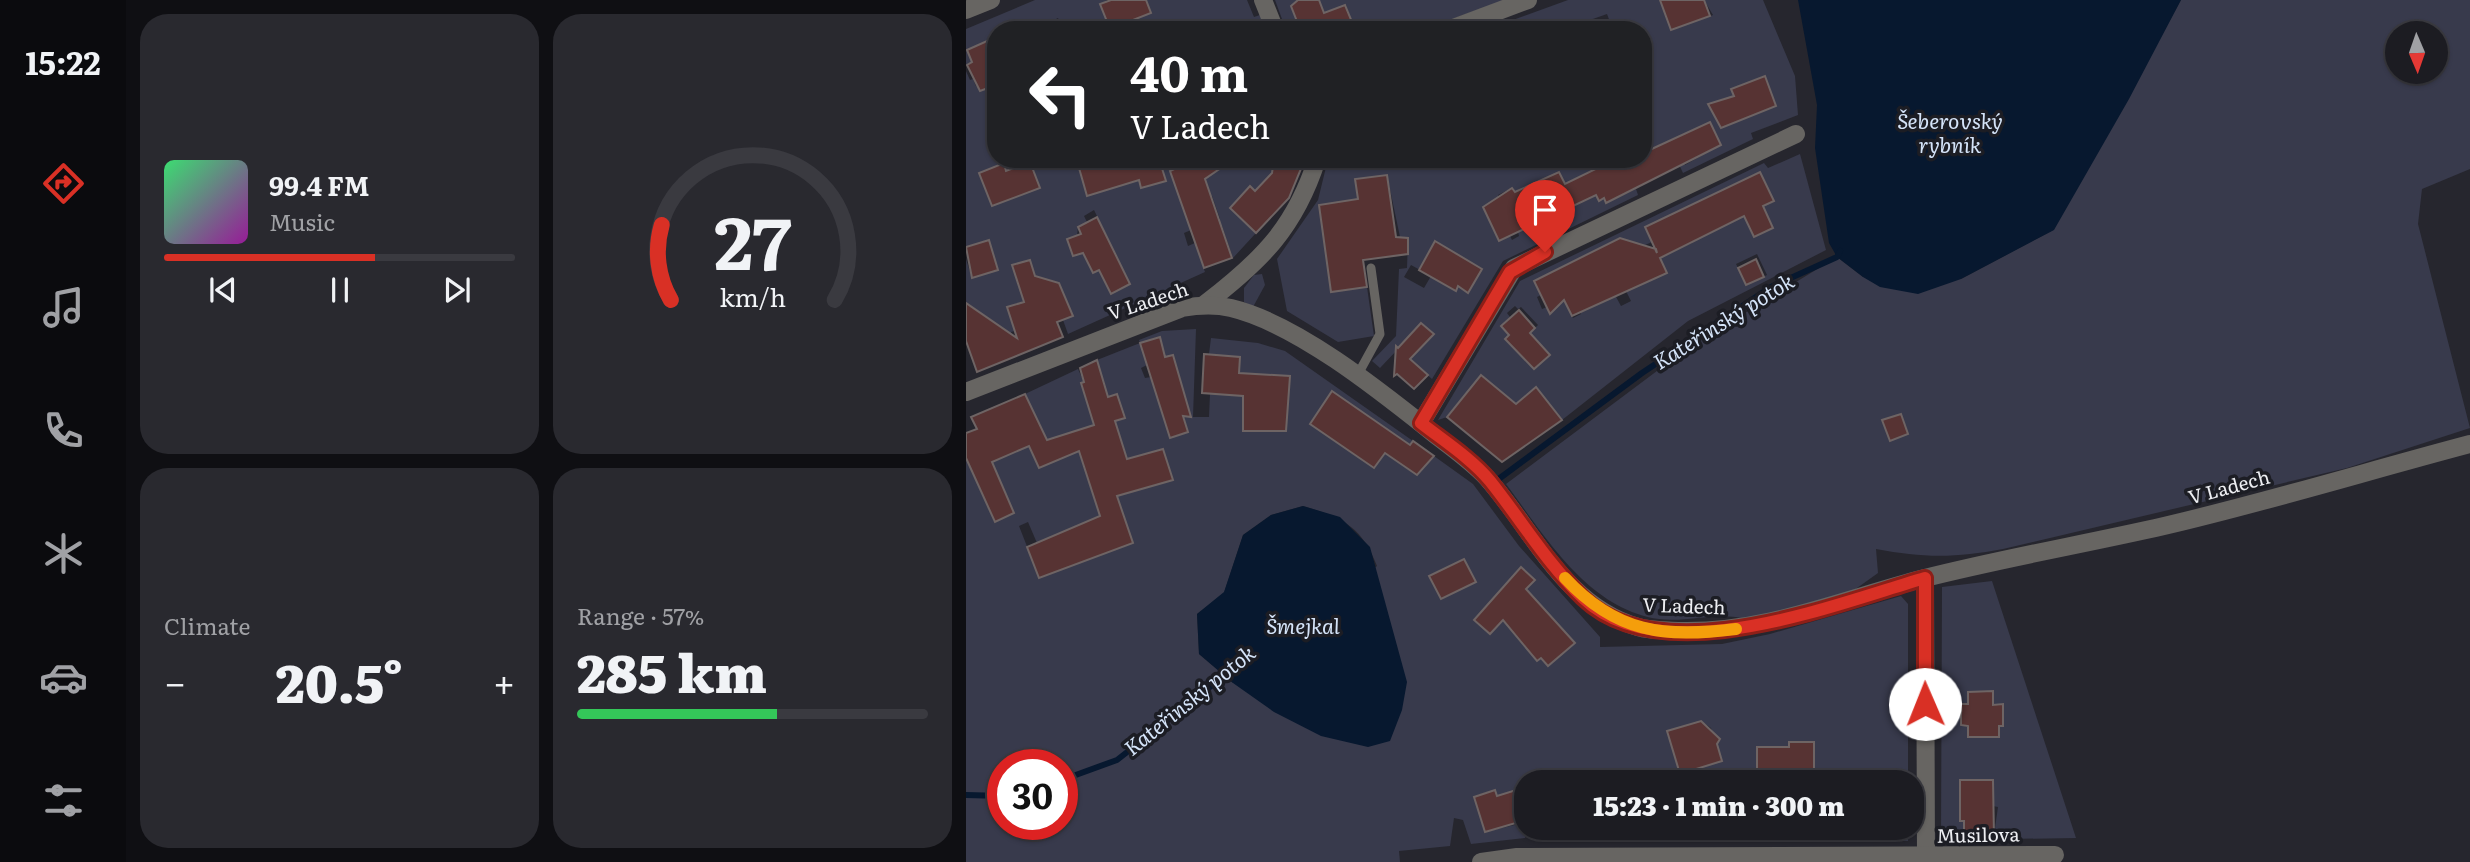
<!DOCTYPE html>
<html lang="en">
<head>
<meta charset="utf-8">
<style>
	body { margin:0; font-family:Literata,serif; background:#29292f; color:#f1f3f6; height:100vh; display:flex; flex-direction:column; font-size:26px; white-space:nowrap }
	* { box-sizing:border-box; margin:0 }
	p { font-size:23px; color:#a0a1a5 }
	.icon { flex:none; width:38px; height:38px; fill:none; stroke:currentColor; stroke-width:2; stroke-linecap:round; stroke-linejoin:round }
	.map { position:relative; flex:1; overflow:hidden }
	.side { display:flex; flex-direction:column; gap:14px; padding:14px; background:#0f0f13; width:840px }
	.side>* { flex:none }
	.hud { position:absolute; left:21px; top:21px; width:665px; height:147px; border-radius:28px; box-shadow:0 2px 5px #0004,0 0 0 2px #3a3a40; background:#202124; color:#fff; overflow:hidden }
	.needle { width:46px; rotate:178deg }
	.tools { position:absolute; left:1419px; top:21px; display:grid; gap:14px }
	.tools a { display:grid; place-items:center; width:63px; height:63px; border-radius:50%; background:#1c1c22; box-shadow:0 2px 5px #0004,0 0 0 2px #3a3a40; font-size:35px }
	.speed { position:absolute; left:21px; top:749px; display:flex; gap:14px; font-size:35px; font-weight:700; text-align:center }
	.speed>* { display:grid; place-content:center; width:91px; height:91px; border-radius:50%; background:#1c1c22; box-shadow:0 2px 5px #0004,0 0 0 2px #3a3a40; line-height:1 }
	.speed .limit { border:10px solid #d22; background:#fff; color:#111 }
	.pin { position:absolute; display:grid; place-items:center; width:60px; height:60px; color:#fff; margin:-72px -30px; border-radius:50% 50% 50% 0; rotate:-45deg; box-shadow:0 0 7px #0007 }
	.pin .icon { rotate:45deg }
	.me { position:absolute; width:77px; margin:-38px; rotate:359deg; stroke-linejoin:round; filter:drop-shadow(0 0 5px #0008) }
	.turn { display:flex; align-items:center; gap:24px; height:147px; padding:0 28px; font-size:32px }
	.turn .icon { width:91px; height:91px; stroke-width:2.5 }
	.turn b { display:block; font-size:49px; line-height:60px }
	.big { font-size:52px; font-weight:800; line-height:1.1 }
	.side .tile { flex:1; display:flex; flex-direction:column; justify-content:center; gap:10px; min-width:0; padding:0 24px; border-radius:28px; background:#29292f }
	.side .dial { align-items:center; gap:0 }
	.dial svg { height:182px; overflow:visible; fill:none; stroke:#3a3a40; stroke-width:7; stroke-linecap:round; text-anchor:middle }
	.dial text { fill:#f1f3f6; stroke:none }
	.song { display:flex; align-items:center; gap:21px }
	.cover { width:84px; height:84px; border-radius:10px; background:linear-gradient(135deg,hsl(140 70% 55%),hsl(300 70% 35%)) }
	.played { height:7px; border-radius:4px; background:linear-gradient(90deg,#d93025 60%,#3a3a40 60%) }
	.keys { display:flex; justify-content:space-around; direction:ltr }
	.heat { display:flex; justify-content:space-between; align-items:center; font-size:38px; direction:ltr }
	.charge { height:10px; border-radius:5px; background:linear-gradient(90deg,#34c759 57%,#3a3a40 0) }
	.side .tiles { flex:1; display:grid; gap:14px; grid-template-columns:repeat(2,1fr) }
	.trip { position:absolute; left:548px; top:770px; width:410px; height:70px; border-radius:28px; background:#1c1c22; box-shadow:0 2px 5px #0004,0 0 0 2px #3a3a40; font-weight:800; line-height:70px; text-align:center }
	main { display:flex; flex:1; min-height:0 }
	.tabs { display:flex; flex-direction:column; width:126px; justify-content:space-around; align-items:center; background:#0b0b0e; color:#a0a1a5 }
	.tabs .icon { width:49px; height:49px }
	.tabs .current { color:#d93025 }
	.tabs b { font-size:32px; color:#f1f3f6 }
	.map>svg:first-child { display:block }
</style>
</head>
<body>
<main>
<nav class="tabs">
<b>15:22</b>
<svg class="icon current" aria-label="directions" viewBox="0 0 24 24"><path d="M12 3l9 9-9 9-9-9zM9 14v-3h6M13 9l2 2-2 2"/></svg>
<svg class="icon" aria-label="music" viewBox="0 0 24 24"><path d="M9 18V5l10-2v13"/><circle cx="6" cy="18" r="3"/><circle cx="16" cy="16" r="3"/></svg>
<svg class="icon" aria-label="phone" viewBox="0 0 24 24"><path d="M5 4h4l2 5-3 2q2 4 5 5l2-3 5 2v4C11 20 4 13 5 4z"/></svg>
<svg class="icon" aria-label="climate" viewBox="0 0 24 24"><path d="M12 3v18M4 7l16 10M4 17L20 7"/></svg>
<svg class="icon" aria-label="car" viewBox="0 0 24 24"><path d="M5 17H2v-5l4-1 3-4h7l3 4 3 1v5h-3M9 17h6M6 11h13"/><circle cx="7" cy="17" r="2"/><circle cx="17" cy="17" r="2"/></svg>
<svg class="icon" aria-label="filters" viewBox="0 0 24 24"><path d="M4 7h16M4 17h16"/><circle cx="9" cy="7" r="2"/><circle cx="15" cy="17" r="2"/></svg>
</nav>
<section class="side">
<div class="tiles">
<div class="tile">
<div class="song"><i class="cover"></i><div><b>99.4 FM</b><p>Music</p></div></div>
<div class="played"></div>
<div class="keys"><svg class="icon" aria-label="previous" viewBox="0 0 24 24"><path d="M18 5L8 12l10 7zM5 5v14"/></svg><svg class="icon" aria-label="pause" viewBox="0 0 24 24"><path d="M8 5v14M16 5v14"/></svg><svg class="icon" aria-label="next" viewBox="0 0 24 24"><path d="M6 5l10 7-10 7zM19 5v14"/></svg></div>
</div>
<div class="tile dial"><svg viewBox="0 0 100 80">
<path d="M14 69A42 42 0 1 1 86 69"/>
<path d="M14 69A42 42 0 0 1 10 36" stroke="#d93025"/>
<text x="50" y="56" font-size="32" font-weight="700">27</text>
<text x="50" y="72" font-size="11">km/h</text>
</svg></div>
<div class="tile"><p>Climate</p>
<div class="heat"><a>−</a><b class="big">20.5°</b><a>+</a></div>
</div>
<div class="tile"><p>Range · 57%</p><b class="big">285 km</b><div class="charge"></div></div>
</div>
</section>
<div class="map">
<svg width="1504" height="862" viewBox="0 0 1504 862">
	<rect width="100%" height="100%" fill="#26262e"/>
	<g fill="#383a4c" fill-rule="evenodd">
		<path d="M69,0h72l-7,5 11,24 40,-16 -5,-13h101l7,17 6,-2 6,15h-203l-5,-12 -24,12h-38v12l-2,-4 -27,12 5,12 -6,3v-36z"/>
		<path d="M309,0h23l-7,7 9,23h-14z"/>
		<path d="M353,0h183v1l-80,29h-88l18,-8 -6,-17 -22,8z"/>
		<path d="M602,0h93l10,30 42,-15 -9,-15h59l32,76 3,39 -47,18 2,6 -70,34 -15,-32 -25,11v-122h-30l-6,-16 -34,12 1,4h-89zM798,76l12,30 -33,13 -12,-30zM744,122l10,23 -35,20 -13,-25z"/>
		<path d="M1215,0h289v169l-48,20 -4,35 52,204 -123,40 -344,81c-47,9 -80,9 -127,0l2,24 -28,20 -102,27c-27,-10 -60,3 -89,-1 -71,-10 -114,-83 -153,-135l183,-137 148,-90 26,20 98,2 92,-49zM1432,33h38v39h-38z"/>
		<path d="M0,71l4,9 3,-1 3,7 9,4 11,-4v73h110l-27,9 9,27 51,-15 2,8 22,-15 -4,-14h37l-26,12 21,59 -7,3 4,13 7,-3 10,29 -137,62 -5,-14 10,-4 -14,-33 -23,-5 -6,-18 -18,5 12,36 -17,6 8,24 -4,1 2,7 -15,13 -13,-36 -11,-8 -8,3v-52l6,19 26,-9 -9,-29 -23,7zM128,210l36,74 -19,9 -12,-23 -6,2 -10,-19 -10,3 -6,-17 10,-3 1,-9 9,-5 -3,-6z"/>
		<path d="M834,154l26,96 -138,71 -126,99 -8,-10 -26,18 -9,-22 -38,-31 -34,42 -9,3 82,-139 244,-118 4,5zM764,187l44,14 -11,5 10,21 -19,10zM712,212l14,31 -9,4 -2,-5 -24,11 -23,-3 18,-8zM638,247l27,54 -10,5 -6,-11zM791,254l10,21 -20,10 -11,-21zM593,269l22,45 -8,4 -9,-18 -22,9 -5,-12 4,-2 -7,-14zM549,306l3,3 3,-2 17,18 -8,8 -25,6 4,-4 -8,-9 9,-9 -3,-4z"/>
		<path d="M268,159h40l-2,14 -17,18 -5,-4 -4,15 -10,12 20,19 -23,25 -11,-32 -10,4 -2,-7 10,-4 -8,-23 -10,3 -4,-15z"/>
		<path d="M362,159h286l-15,42 5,-3 3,5 29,-14 2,6 -135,66 -71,118 -34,-30 -18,19 -8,-7 24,-25 3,-67 8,-1 1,-30 -8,-1 -13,-62 -32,5 6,45 -6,-25 -36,5 12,87 36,-5 7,49 -36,6 -51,-31 -10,-52 41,-59zM593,172l15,33 -37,-23zM546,188l19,38 -13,6 1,4 -7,4 -2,-4 -11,5 -16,-33 17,-9 -2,-4zM445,265l20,11 -7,12 -20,-11z"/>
		<path d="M296,274l3,11 -12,22 -9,-5v-14l10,-13z"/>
		<path d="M230,329l-3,88h16l1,-23 -3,-8 30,3 3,-31 -31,-4 2,-16 47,5 27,8 128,90 -15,21 19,13 17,-19 39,28 46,62 81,91v10l122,-3 48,-10 131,-38 7,8v178h-40l-1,-4h-22l-1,4h-29l-1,-40h-25v14l-32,17h-9l-1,9h-147l-3,-9c-11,3 -21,2 -28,3 -13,4 -27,6 -43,6v5l-29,9 -2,-6 -21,6 11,36 38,-9 4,11 -2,4 -54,6 -8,-24 -9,-2 -4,28 -51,5 1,11h-434v-404l28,63 20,-8 -22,-51 20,-9 -21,-45 17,-7 49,59 -32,-66 53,-25 6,13 -3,1 13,42 -21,7 27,84 -63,27 -9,-21 -9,4 20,51 93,-35 -15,-46 56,-16 -66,-15 16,-18 -26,-87 43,-17 -1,-3 23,-9zM193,338l6,19 8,-2 -3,16 18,60 -18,6 -19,-60 -6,1 -4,-10 6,-3zM344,424l86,12 -22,32zM337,506c38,11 59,20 74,60l-144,117 -34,-29 -2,-40 27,-21 19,-58 28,-20zM735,721l10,7 3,8 -47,-5zM37,765h59v59h-59z"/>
		<path d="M1026,581l84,257 -135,2 1,-253zM1003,692h24v13l9,-1 -3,33 -38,-12v-20l7,-1zM1027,806l5,1 -4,28h-30v-14z"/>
		<path d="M660,828h164v10h22v-10l45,3v-3h51v13l-280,-5z"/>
	</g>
	<g fill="#07182f">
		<path d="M832,0h383l-52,99 -75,131 -93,49 -43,15 -38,-7 -17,-10 -26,-20 -8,-14 -14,-95 2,-43z"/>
		<path d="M337,506l37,11 30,30 37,135 -5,28 -12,31 -22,6 -47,-11 -47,-24 -41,-29 -34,-29 -2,-40 27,-22 19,-57 28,-20z"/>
	</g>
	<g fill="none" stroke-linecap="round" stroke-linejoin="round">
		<g stroke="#07182f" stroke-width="6">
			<path d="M534,478l142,-105 129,-86 66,-30 3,-6"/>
			<path d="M96,780l55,-20 112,-88"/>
			<path d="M0,795l37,1"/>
		</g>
	</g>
	<g fill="#573333" stroke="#6e6464" stroke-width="2">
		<path d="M145,0h35l5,13 -41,16 -10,-25z"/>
		<path d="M332,0h21l5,13 21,-8 7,17 -18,8h-48l12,-6 -7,-18z"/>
		<path d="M694,0h44l6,16 -39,14z"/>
		<path d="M30,37v48l-16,6 -13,-26 5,-3 -5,-12z"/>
		<path d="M799,76l11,30 -55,22 -13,-24 26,-8 -3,-7z"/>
		<path d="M744,122l11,23 -115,58 -2,-5 -5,3 -3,-6 -97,46 -16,-34 29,-19 3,4 44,-20 6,12 51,-25h27v-6z"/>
		<path d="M140,159h53l7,22 -25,7 -2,-8 -52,16 -8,-28z"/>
		<path d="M230,159h38l-29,20 27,79 -28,10 -34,-97z"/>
		<path d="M308,159h31l-16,39 -33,35 -26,-25 20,-22 5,5 17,-18z"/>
		<path d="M64,162l10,26 -48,18 -13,-33 25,-10 2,8z"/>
		<path d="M794,172l14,29 -11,5 10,22 -19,9 -10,-21 -84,42 7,15 -95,43 -8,-16 -14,14 -16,-33 86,-43 36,11 1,4 -12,-26z"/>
		<path d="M421,175l9,62 12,1v16l-45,6 4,27 -36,5 -12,-87 39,-6 -3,-20z"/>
		<path d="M131,217l33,67 -19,10 -12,-24 -6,3 -10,-20 -10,3 -6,-17 14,-5 -3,-7z"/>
		<path d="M23,240l9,30 -26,8 -6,-31z"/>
		<path d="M469,241l47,28 -14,24 -10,-7 -2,5 -37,-21z"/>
		<path d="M790,259l8,18 -18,8 -8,-17z"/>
		<path d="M64,260l5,16 24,7 14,33 -16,6 6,15 -86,35 -11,-31v-38l51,35 -10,-31 17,-5 -12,-37z"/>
		<path d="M553,310l16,18 -5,5 20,22 -16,14 -29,-30 4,-4 -8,-9z"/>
		<path d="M455,323l13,11 -24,25 18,16 -14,14 -17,-15 -3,2 2,-30 2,2z"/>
		<path d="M194,337l5,20 8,-2 18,62 -8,-1 5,16 -18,6 -30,-95z"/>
		<path d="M238,354l36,3 -1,16 51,3 -4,55h-43v-35l-41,-3z"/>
		<path d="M131,360l11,37 9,-3 8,24 -10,3 12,38 36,-10 10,31 -56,16 16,47 -94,35 -12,-31 73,-31 -21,-65 -40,17 -10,-22 -37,16 22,51 -19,9 -29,-64v-25l11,-4 -6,-12 54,-23 22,46 47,-15 -13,-42 3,-1 -4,-14z"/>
		<path d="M515,375l35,29 20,-17 26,33 -60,42 -55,-45z"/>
		<path d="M366,391l78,54 3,-4 21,15 -17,19 -32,-22 -11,15 -64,-44z"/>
		<path d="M935,414l7,20 -18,7 -8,-21z"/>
		<path d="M498,559l12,23 -35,17 -12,-23z"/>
		<path d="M555,567l14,13 -9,9 49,54 -27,23 -7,-8 -4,3 -34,-41 -13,14 -16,-14z"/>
		<path d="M1027,691v14l10,-1v22h-4v11h-31v-11l-7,-1v-21h7v-12z"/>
		<path d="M735,721l19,18 -3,5 5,17 -42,13 -13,-43z"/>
		<path d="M823,742h25v40h-57v-35h32z"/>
		<path d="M994,780h33l1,56h-30v-15h-4z"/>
		<path d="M560,787v33l-41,12 -11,-35 21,-7 2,6z"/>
	</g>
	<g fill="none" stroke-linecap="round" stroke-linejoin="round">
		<path stroke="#676562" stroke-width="9" d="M391,376l23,-42 -9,-66"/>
		<g stroke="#676562" stroke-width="18">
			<path d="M297,0l12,30"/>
			<path d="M0,10l25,-10"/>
			<path d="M482,30l80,-30"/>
			<path d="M239,304c56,-43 90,-76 112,-145"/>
			<path d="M0,392l216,-84c17,-3 32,-4 49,0 67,16 153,86 207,129 17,13 35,26 49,41 47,53 77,128 151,149 13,4 29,3 42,4 86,2 163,-32 245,-53 79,-20 160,-34 239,-52 103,-24 204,-55 306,-82"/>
			<path d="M455,423l93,-155 282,-134"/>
			<path d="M959,578l1,279"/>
			<path d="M515,862l36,-5 538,-2"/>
		</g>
	</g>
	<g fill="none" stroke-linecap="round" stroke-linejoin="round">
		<g stroke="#8d1f18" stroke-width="18">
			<path id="route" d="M579,252l-35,20 -89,151c23,18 51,36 69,58 32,40 56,81 93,117 79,76 252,6 342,-20v126"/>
		</g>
		<use href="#route" stroke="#d93025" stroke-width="12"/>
		<path stroke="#f59e0b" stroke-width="12" d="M599,578c51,55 99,60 171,51"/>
	</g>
	<g text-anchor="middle" stroke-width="7" stroke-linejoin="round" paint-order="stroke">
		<g font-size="19" fill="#edeef2" stroke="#1c1d24">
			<text transform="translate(182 301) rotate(-18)" y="7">V Ladech</text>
			<text transform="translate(1263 487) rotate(-15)" y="7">V Ladech</text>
			<text transform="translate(718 606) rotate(2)" y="7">V Ladech</text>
			<text transform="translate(1012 835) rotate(-1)" y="7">Musilova</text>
		</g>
		<g font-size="21" font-style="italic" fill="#d5e4f9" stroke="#1c1d24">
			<text x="984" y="129">Šeberovský<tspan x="984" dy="24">rybník</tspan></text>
			<text transform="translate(758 322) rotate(-32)" y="7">Kateřinský potok</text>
			<text x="337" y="634">Šmejkal</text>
			<text transform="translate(224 701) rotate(-39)" y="7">Kateřinský potok</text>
		</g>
	</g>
</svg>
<div class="tools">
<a><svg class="needle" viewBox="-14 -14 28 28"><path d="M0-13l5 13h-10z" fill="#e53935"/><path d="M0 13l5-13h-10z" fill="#a0a1a5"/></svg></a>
</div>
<div class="speed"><div class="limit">30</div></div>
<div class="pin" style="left:579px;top:252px;background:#d93025"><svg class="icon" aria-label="arrive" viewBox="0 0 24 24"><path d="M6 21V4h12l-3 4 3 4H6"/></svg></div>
<svg class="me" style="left:959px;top:704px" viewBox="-20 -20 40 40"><circle r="19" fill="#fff"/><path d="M0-13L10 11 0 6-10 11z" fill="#d93025"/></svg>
<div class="trip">15:23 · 1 min · 300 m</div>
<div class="hud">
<div class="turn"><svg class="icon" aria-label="left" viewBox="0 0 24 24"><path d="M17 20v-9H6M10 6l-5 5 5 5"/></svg><div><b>40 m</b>V Ladech</div></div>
</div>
</div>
</main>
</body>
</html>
